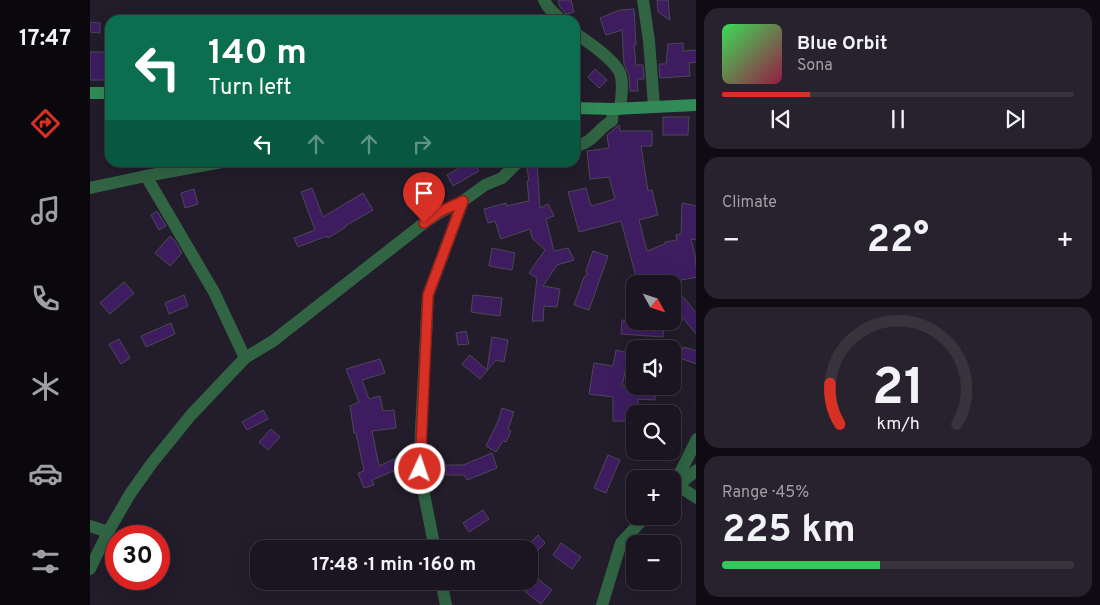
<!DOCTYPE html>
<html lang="en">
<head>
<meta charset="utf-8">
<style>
	body { margin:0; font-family:Overpass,sans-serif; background:#27222d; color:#f1f3f6; height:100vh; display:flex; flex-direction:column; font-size:19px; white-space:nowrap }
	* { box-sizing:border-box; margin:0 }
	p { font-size:16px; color:#9f9fa5 }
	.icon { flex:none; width:28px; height:28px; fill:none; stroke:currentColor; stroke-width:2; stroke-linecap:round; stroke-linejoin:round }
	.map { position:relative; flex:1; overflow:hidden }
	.sheet { display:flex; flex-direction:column; gap:8px; padding:8px; background:#0e0c12; width:404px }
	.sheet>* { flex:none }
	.banner { position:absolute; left:15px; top:15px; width:475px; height:152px; border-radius:15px; box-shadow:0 5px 20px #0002,0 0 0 1px #38343e; background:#0b6e4f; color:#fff; overflow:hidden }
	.needle { width:32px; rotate:130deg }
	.buttons { position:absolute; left:536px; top:275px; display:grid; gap:10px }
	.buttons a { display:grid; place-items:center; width:55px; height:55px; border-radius:10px; background:#1a1520; box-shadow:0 5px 20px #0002,0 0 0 1px #38343e; font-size:25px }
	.speed { position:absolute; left:15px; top:525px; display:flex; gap:10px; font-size:25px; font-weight:700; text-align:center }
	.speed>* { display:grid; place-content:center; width:65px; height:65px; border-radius:50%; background:#1a1520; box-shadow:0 5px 20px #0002,0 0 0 1px #38343e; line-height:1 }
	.speed .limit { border:8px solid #d22; background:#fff; color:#111 }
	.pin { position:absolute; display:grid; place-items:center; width:42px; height:42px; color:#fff; margin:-51px -21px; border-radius:50% 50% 50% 0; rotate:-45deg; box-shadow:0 0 5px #0007 }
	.pin .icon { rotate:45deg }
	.me { position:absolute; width:55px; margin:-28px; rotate:3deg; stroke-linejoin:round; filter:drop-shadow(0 0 4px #0008) }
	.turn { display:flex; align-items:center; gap:18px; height:105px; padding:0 20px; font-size:22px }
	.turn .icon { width:65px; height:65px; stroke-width:2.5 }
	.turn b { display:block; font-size:35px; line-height:42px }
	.lanes { display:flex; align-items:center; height:48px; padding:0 20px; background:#0003; justify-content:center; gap:25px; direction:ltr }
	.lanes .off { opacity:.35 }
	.big { font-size:38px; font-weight:700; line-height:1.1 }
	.sheet .widget { flex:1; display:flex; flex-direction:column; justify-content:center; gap:8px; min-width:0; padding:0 18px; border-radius:15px; background:#27222d }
	.sheet .dial { align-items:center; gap:0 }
	.dial svg { height:130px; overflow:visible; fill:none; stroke:#38343e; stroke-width:7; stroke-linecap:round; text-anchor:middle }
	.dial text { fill:#f1f3f6; stroke:none }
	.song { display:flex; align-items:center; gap:15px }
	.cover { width:60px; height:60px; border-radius:8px; background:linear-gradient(135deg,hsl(130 70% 55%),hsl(340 70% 35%)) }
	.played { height:5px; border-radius:2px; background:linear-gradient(90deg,#d93025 25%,#38343e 25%) }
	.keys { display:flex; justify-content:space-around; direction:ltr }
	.heat { display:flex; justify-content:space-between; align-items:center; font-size:28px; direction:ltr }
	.charge { height:8px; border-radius:4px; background:linear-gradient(90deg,#34c759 45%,#38343e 0) }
	.trip { position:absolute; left:160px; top:540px; width:288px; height:50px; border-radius:15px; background:#1a1520; box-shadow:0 5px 20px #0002,0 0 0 1px #38343e; font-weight:700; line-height:50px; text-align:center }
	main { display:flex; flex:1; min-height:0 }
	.tabs { display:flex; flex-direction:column; width:90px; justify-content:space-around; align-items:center; background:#0a080d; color:#9f9fa5 }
	.tabs .icon { width:35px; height:35px }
	.tabs .on { color:#d93025 }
	.tabs b { font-size:22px; color:#f1f3f6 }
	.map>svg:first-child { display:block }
</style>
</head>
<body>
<main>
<nav class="tabs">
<b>17:47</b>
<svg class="icon on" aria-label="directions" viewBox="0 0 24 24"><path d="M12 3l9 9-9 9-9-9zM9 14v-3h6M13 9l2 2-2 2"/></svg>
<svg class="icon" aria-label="music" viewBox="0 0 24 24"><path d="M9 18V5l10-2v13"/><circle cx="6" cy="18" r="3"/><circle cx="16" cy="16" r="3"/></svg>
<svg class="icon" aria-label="phone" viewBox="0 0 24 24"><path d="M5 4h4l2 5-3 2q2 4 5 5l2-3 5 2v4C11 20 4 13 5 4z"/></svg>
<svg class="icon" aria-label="climate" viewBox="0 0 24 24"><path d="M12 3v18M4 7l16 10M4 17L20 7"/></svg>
<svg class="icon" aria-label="car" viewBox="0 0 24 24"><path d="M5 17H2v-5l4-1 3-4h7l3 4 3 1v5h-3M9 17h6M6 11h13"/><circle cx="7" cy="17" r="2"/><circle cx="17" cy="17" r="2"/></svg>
<svg class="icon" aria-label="filters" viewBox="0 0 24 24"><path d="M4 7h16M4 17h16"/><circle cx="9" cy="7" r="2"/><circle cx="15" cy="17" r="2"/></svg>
</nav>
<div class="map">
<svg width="607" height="605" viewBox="0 0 607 605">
	<rect width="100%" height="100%" fill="#221c2b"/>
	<g fill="#3d1d60" stroke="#4d4757">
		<path d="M468,0h13l3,12 -8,2 -6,-7z"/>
		<path d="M567,0h11l2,20 -12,-8z"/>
		<path d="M544,9l2,36h-2l2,20h7l1,14h-7l1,12h-8l-1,-16 -5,-11 -2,-34 -16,5 -6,-17 20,-8z"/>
		<path d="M0,22l10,1v10l-10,-1z"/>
		<path d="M593,43v8l14,-1v12l-8,1 1,13 -30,2 -1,-14h7l2,-20z"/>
		<rect x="0" y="52" width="20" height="28"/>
		<path d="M505,69l12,11 -8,8 -11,-11z"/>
		<path d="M573,117h26l-1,18h-25z"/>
		<path d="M529,125l1,6h32v15h-11l7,45 4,-1 6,25 -19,5 8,31 18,-7v-2l12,-2 -1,-5 5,-1 1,-31 15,3v34l-6,-1 4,16 2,22 -26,5 26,32v21l-25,-30v-21h-34l-17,-63 -42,11 -11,-40 18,-4 5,18 24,-7 -6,-22 -19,2 -3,-28 22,-3 -2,-13z"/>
		<path d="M379,162h4l6,9 -26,15 -6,-11z"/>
		<path d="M436,162h11l3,46 8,-4 6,12 -8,3 8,32 14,-3 6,12 -17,5 -14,21 17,3 -3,18 -13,-1 -1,15h-11l5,-43 -8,-5 16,-23 -13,-12 -2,-9 -29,10 -6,-18 -7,2 -4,-14 22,-6v3l23,-5 -2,-20h2z"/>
		<path d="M222,188l11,29 40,-24 10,17 -28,16 1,1 -18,11 -1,-2 -29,11 -4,-9 21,-8 -14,-38z"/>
		<path d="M104,189l4,15 -13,4 -4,-15z"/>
		<path d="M67,211l9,15 -7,4 -8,-15z"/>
		<path d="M80,236l5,5 7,12 -12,13 -15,-13z"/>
		<path d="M402,248l23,5 -3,17 -23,-4z"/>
		<path d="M503,251l15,5 -19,54 -15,-5 10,-28 3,-2 -1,-5z"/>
		<path d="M34,282l10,11 -24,21 -10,-11z"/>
		<path d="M94,295l4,11 -19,8 -4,-11z"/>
		<path d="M383,295l29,3 -2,18 -29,-4z"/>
		<path d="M532,320l42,3 -1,14 -42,-3z"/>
		<path d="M81,323l4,11 -29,13 -5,-11z"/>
		<path d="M376,331l3,13 -11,1 -2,-12z"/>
		<path d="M402,337l16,3 -4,22 -8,-2 -16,19 -18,-15 8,-9 17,15z"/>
		<path d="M29,339l11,19 -9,6 -12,-20z"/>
		<path d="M593,347l14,4v13l-18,-6z"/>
		<path d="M526,350l13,3 -7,33h34l-1,14 -17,-1v15h-3v7h-22v-24l-24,-3 5,-31 19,3z"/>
		<path d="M290,359l5,14 -23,7 7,19 11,-3 3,15 11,-1 2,18 -24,3 7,35 15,-7 4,10 -26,11 2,5 -10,3 -6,-15 6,-2 -8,-38h-2l-4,-27 9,-4 -13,-33z"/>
		<path d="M412,408l12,4 -6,17 3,2 -5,11 -3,-1 -7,11 -10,-6 13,-27z"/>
		<path d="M173,410l5,9 -21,11 -5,-8z"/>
		<path d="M181,429l9,8 -12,13 -9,-8z"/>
		<path d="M402,453l5,15 -30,12 -3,-5h-18v-10h17z"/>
		<path d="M518,455l12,5 -14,33 -12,-5z"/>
		<path d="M393,510l6,9 -20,13 -6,-9z"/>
		<path d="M448,535l7,8 -10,10 -7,-8z"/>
		<path d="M471,543l20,14 -9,12 -19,-14z"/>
		<path d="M444,576l18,14 -11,14 -18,-14z"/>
	</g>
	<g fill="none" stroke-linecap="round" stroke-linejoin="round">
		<g stroke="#306443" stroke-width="12">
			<path d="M454,0l4,7 13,13"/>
			<path d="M553,0l6,41 5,65"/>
			<path d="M485,33c13,9 39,26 45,40 4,10 1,25 0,36"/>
			<path d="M485,146c17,-2 23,-18 37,-25l1,-12"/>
			<path d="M56,176l68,116 31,66"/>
			<path d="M0,188l56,-12 76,-14"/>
			<path d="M587,485l20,13"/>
			<path d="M587,486l20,-16"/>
			<path d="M582,489l25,-50"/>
			<path d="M0,526l18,6"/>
			<path d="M345,549l-16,-80 9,-174 35,-94"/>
			<path d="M0,569l18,-37 22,-38 22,-31 39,-48 54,-57 28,-17 151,-118 15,-10 24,-12 22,-16 17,-7 16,-16"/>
			<path d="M351,581l5,24"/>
			<path d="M512,605l19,-62 25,-27"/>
		</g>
		<g stroke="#308b57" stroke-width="12">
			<path d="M0,93h20"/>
			<path d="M485,108l38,1 84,-4"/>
		</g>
	</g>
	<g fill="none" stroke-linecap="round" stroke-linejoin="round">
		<g stroke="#8d1f18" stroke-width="12">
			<path id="route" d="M330,469l8,-174 35,-94 -24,11 -15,11"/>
		</g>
		<use href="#route" stroke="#d93025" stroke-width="9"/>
	</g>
</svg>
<div class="buttons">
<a><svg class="needle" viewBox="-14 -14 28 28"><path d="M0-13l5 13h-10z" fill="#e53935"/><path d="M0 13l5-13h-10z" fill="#9f9fa5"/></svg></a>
<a><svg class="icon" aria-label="sound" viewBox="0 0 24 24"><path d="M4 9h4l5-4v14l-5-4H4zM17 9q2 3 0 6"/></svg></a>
<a><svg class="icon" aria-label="search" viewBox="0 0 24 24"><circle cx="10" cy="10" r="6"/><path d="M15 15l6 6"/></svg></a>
<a>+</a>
<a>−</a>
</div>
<div class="speed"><div class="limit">30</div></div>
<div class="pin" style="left:334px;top:223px;background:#d93025"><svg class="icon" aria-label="arrive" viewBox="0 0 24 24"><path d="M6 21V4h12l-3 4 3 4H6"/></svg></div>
<svg class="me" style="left:330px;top:469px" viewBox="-20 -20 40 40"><circle r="17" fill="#d93025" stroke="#fff" stroke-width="3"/><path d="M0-11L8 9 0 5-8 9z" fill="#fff"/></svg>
<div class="trip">17:48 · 1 min · 160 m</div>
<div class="banner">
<div class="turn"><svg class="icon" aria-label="left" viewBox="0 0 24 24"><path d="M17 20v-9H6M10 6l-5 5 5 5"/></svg><div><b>140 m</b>Turn left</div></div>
<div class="lanes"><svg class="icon" aria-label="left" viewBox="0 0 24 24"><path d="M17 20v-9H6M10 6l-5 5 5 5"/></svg><svg class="icon off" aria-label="ahead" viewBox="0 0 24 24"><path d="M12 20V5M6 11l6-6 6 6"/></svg><svg class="icon off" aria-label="ahead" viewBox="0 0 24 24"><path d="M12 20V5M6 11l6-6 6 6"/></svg><svg class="icon off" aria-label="right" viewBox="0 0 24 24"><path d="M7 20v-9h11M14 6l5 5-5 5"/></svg></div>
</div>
</div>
<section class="sheet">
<div class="widget">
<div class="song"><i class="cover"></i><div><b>Blue Orbit</b><p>Sona</p></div></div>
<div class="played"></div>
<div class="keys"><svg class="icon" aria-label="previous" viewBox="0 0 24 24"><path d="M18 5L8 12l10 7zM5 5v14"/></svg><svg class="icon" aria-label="pause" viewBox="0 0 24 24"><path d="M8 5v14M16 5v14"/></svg><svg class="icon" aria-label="next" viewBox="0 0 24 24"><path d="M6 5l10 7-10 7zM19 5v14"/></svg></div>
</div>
<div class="widget"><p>Climate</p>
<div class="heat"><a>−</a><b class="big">22°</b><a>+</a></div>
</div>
<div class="widget dial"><svg viewBox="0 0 100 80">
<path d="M14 69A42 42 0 1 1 86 69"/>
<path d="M14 69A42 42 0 0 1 8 44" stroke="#d93025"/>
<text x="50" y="56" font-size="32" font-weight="700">21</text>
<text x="50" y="72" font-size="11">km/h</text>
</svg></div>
<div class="widget"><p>Range · 45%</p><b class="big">225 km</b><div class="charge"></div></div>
</section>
</main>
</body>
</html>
